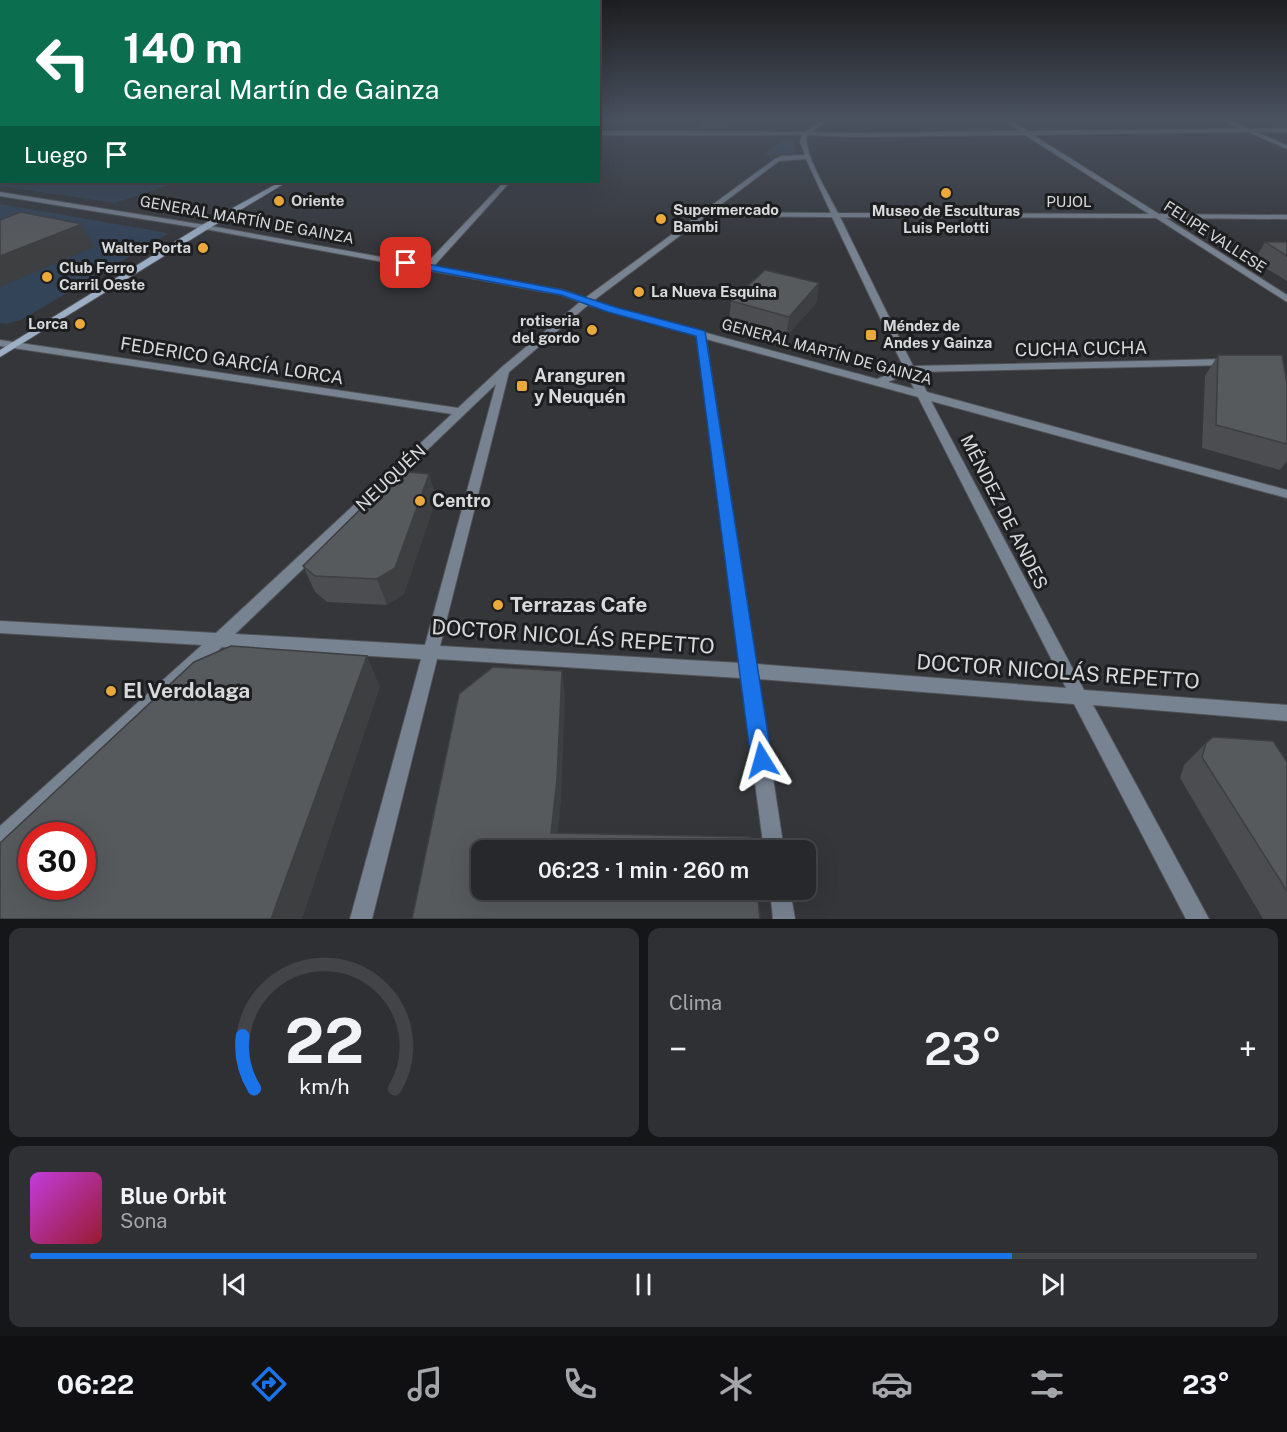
<!DOCTYPE html>
<html lang="es">
<head>
<meta charset="utf-8">
<style>
	body { margin:0; font-family:"Public Sans",sans-serif; background:#2f3034; color:#f1f3f6; height:100vh; display:flex; flex-direction:column; font-size:22px; white-space:nowrap }
	* { box-sizing:border-box; margin:0 }
	p { font-size:20px; color:#a4a6a9 }
	.icon { flex:none; width:33px; height:33px; fill:none; stroke:currentColor; stroke-width:2; stroke-linecap:round; stroke-linejoin:round }
	.map { position:relative; height:919px; overflow:hidden }
	.panel { display:flex; flex-direction:column; gap:9px; padding:9px; background:#151618; flex:1 }
	.panel>* { flex:none }
	.guide { position:absolute; left:0px; top:0px; width:600px; height:183px; box-shadow:0 6px 24px #0002,0 0 0 2px #434448; background:#0b6e4f; color:#fff; overflow:hidden }
	.speed { position:absolute; left:18px; top:822px; display:flex; gap:12px; font-size:30px; font-weight:700; text-align:center }
	.speed>* { display:grid; place-content:center; width:78px; height:78px; border-radius:50%; background:#27282c; box-shadow:0 6px 24px #0002,0 0 0 2px #434448; line-height:1 }
	.speed .limit { border:9px solid #d22; background:#fff; color:#111 }
	.pin { position:absolute; display:grid; place-items:center; width:51px; height:51px; color:#fff; margin:-26px; border-radius:12px; box-shadow:0 3px 9px #0006 }
	.me { position:absolute; width:66px; margin:-33px; rotate:352deg; stroke-linejoin:round; filter:drop-shadow(0 0 4px #0008) }
	.turn { display:flex; align-items:center; gap:21px; height:126px; padding:0 24px; font-size:27px }
	.turn .icon { width:78px; height:78px; stroke-width:2.5 }
	.turn b { display:block; font-size:42px; line-height:51px }
	.then { display:flex; align-items:center; height:57px; padding:0 24px; background:#0003; gap:12px; font-size:22px }
	.big { font-size:45px; font-weight:600; line-height:1.1 }
	.panel .card { flex:1; display:flex; flex-direction:column; justify-content:center; gap:9px; min-width:0; padding:0 21px; border-radius:12px; background:#2f3034 }
	.panel .dial { align-items:center; gap:0 }
	.dial svg { height:156px; overflow:visible; fill:none; stroke:#434448; stroke-width:7; stroke-linecap:round; text-anchor:middle }
	.dial text { fill:#f1f3f6; stroke:none }
	.song { display:flex; align-items:center; gap:18px }
	.cover { width:72px; height:72px; border-radius:9px; background:linear-gradient(135deg,hsl(290 70% 55%),hsl(350 70% 35%)) }
	.played { height:6px; border-radius:3px; background:linear-gradient(90deg,#1a73e8 80%,#434448 80%) }
	.keys { display:flex; justify-content:space-around; direction:ltr }
	.heat { display:flex; justify-content:space-between; align-items:center; font-size:33px; direction:ltr }
	.panel .tiles { flex:1; display:grid; gap:9px; grid-template-columns:1fr 1fr }
	.card:last-child { grid-column:span 2 }
	.trip { position:absolute; left:471px; top:840px; width:345px; height:60px; border-radius:12px; background:#27282c; box-shadow:0 6px 24px #0002,0 0 0 2px #434448; font-weight:600; line-height:60px; text-align:center }
	.menu { display:flex; height:96px; justify-content:space-around; align-items:center; background:#101012; color:#a4a6a9 }
	.menu .icon { width:42px; height:42px }
	.menu .active { color:#1a73e8 }
	.menu b { font-size:27px; color:#f1f3f6 }
	.map>svg:first-child { display:block }
</style>
</head>
<body>
<div class="map">
<svg width="1287" height="919" viewBox="0 0 1287 919">
	<rect width="100%" height="100%" fill="#34363a"/>
	<g fill="#334358">
		<path d="M0,120l2,62h176l-63,21 -115,-17z"/>
		<path d="M792,139l4,15 -34,1 21,-15z"/>
		<path d="M0,204l163,28 5,2 -147,86 -15,4 -6,-1z"/>
	</g>
	<g fill="none" stroke-linecap="round" stroke-linejoin="round">
		<g stroke="#515357" stroke-width="2">
			<path id="lane" d="M388,182h7l-3,2z"/>
		</g>
		<g stroke="#515357" stroke-width="2">
			<g id="street">
				<path d="M823,120h6l-17,12 43,1 165,-2 -16,-11h6l18,11 212,-2 -18,-9h7l20,9 38,-1v4h-31l31,13v4l-39,-17 -215,3 126,79 128,1v4l-121,-1 121,77v7l-131,-84 -316,-1 73,149 316,-7 5,3 -5,3 -313,7 11,20 360,98v8l-356,-97 153,289 203,15v16l-194,-16 116,214h-23l-112,-215 -316,-25 26,171h-20l-23,-172 -304,-19 -65,260h-22l71,-260 -199,-12 -215,199 -7,3v-23l202,-181 -202,-12v-12l216,12 236,-219 -452,-68v-6l458,68 44,-41 78,-65 -19,-7 -356,-66 -205,-33v-4l205,33 220,40 79,-83h6l-77,85 130,23 22,8 190,-139 7,-3 23,-1 -5,-13 2,-7h-204v-4l207,1zM807,135l48,2 170,-2 124,79 -311,-1c-9,-19 -35,-60 -31,-78zM806,159l25,54 -120,-1 68,-51zM706,216l126,1 72,151 -27,11 -263,-71 -21,-7zM588,305l109,31 43,327 -300,-17 69,-274zM706,339l212,58 148,291 -310,-24zM907,374l7,15 -26,-7zM496,384l-71,261 -190,-11z"/>
				<path d="M770,890h20l5,29h-22z"/>
			</g>
		</g>
		<g stroke="#515357" stroke-width="2">
			<path id="secondary" d="M280,182h7l-79,47 -208,128v-7l202,-125z"/>
		</g>
		<use href="#lane" fill="#788392" fill-rule="evenodd"/>
		<use href="#street" fill="#788392" fill-rule="evenodd"/>
		<use href="#secondary" fill="#9cafc7" fill-rule="evenodd"/>
	</g>
	<g fill="#4b4d50">
		<path d="M698,120h31v8h-29z"/>
		<path d="M1265,242h22v39l-33,-20z"/>
		<path d="M819,283l-3,20 -30,34 -57,-16 2,-20z"/>
		<path d="M1218,355l69,28v78l-7,9 -78,-22 3,-72z"/>
		<path d="M429,474l7,25 -32,95 -17,11 -60,-3 -12,-10 -12,-26z"/>
		<path d="M1206,743l81,19v157h-24l-83,-141 4,-13z"/>
	</g>
	<g fill="#3d3f41">
		<rect x="0" y="154" width="2" height="21"/>
		<path d="M82,224l12,23 -94,40v-31z"/>
		<path d="M819,283l-3,20 -30,34 3,-20z"/>
		<path d="M429,474l7,25 -32,95 -17,11 -10,-26z"/>
		<path d="M367,656l13,31 -78,232h-31z"/>
		<path d="M562,671l3,23 -4,107 -5,49 -5,-17z"/>
	</g>
	<g fill="#575a5d" stroke="#3d3f41" stroke-width="1.5" fill-rule="evenodd">
		<rect x="0" y="120" width="2" height="34"/>
		<path d="M21,212l61,12 -82,32v-36z"/>
		<path d="M1265,242h22v14z"/>
		<path d="M765,270l54,13 -30,34 -58,-16z"/>
		<path d="M1218,355h64l5,28v61l-71,-19z"/>
		<path d="M399,471l30,3 -34,94 -18,11 -62,-3 -12,-10z"/>
		<path d="M231,646l136,10 -96,263h-271v-76l194,-181zM32,836h50v50h-50z"/>
		<path d="M493,667l69,4 -5,108 -6,54 200,4 1,13h-270v40h275l3,29h-348l47,-225z"/>
		<path d="M1213,737l60,4 14,21v129l-85,-134 4,-14z"/>
	</g>
	<linearGradient id="sky" x2="0" y2="1"><stop stop-color="#1d1e20"/><stop offset="0.48" stop-color="#4a5260"/><stop offset="1" stop-color="#4a5260" stop-opacity="0"/></linearGradient>
	<rect width="1287" height="249" fill="url(#sky)"/>
	<path fill="#1a73e8" stroke="#114b97" stroke-width="1.5" d="M406,260l157,30 52,17 90,24 67,429 -3,8 -7,3 -8,-3 -3,-8 -55,-424 -88,-24 -47,-17 -159,-30v-4z"/>
	<g fill="#eca93b" stroke="#1d1e1f" stroke-width="2">
		<circle cx="946" cy="193" r="6"/>
		<circle cx="279" cy="201" r="6"/>
		<circle cx="661" cy="219" r="6"/>
		<circle cx="203" cy="248" r="6"/>
		<circle cx="47" cy="277" r="6"/>
		<circle cx="639" cy="292" r="6"/>
		<circle cx="80" cy="324" r="6"/>
		<circle cx="592" cy="330" r="6"/>
		<rect x="865" y="329" width="12" height="12" rx="3"/>
		<rect x="516" y="380" width="12" height="12" rx="3"/>
		<circle cx="420" cy="501" r="6"/>
		<circle cx="498" cy="605" r="6"/>
		<circle cx="111" cy="691" r="6"/>
	</g>
	<g text-anchor="middle" stroke-width="6" stroke-linejoin="round" paint-order="stroke">
		<g font-size="15" font-weight="bold" fill="#d7d9db" stroke="#1d1e1f" text-anchor="start">
			<text x="291" y="206">Oriente</text>
			<text x="673" y="215">Supermercado<tspan x="673" dy="17">Bambi</tspan></text>
			<text x="946" y="216" text-anchor="middle">Museo de Esculturas<tspan x="946" dy="17">Luis Perlotti</tspan></text>
			<text x="191" y="253" text-anchor="end">Walter Porta</text>
			<text x="59" y="273">Club Ferro<tspan x="59" dy="17">Carril Oeste</tspan></text>
			<text x="651" y="297">La Nueva Esquina</text>
			<text x="580" y="326" text-anchor="end">rotiseria<tspan x="580" dy="17">del gordo</tspan></text>
			<text x="68" y="329" text-anchor="end">Lorca</text>
			<text x="883" y="331">Méndez de<tspan x="883" dy="17">Andes y Gainza</tspan></text>
		</g>
		<g font-size="15" fill="#d7d9db" stroke="#1d1e1f">
			<text x="1069" y="207">PUJOL</text>
			<text transform="translate(247 220) rotate(10)" y="5">GENERAL MARTÍN DE GAINZA</text>
			<text transform="translate(1215 237) rotate(33)" y="5">FELIPE VALLESE</text>
			<text transform="translate(827 352) rotate(15)" y="5">GENERAL MARTÍN DE GAINZA</text>
		</g>
		<g font-size="18" fill="#d7d9db" stroke="#1d1e1f">
			<text transform="translate(1081 349) rotate(-1)" y="6">CUCHA CUCHA</text>
			<text transform="translate(232 361) rotate(9)" y="6">FEDERICO GARCÍA LORCA</text>
			<text transform="translate(391 478) rotate(-43)" y="6">NEUQUÉN</text>
			<text transform="translate(1004 512) rotate(63)" y="6">MÉNDEZ DE ANDES</text>
		</g>
		<g font-size="18" font-weight="bold" fill="#d7d9db" stroke="#1d1e1f" text-anchor="start">
			<text x="534" y="382">Aranguren<tspan x="534" dy="21">y Neuquén</tspan></text>
			<text x="432" y="507">Centro</text>
		</g>
		<g font-size="21" font-weight="bold" fill="#d7d9db" stroke="#1d1e1f" text-anchor="start">
			<text x="510" y="612">Terrazas Cafe</text>
			<text x="123" y="698">El Verdolaga</text>
		</g>
		<g font-size="21" fill="#d7d9db" stroke="#1d1e1f">
			<text transform="translate(573 637) rotate(4)" y="7">DOCTOR NICOLÁS REPETTO</text>
			<text transform="translate(1058 672) rotate(4)" y="7">DOCTOR NICOLÁS REPETTO</text>
		</g>
	</g>
</svg>
<div class="speed"><div class="limit">30</div></div>
<div class="pin" style="left:406px;top:263px;background:#d93025"><svg class="icon" aria-label="arrive" viewBox="0 0 24 24"><path d="M6 21V4h12l-3 4 3 4H6"/></svg></div>
<svg class="me" style="left:762px;top:760px" viewBox="-20 -20 40 40"><path d="M0-17L14 15 0 8-14 15z" fill="#1a73e8" stroke="#fff" stroke-width="4"/></svg>
<div class="trip">06:23 · 1 min · 260 m</div>
<div class="guide">
<div class="turn"><svg class="icon" aria-label="left" viewBox="0 0 24 24"><path d="M17 20v-9H6M10 6l-5 5 5 5"/></svg><div><b>140 m</b>General Martín de Gainza</div></div>
<div class="then">Luego<svg class="icon" aria-label="arrive" viewBox="0 0 24 24"><path d="M6 21V4h12l-3 4 3 4H6"/></svg></div>
</div>
</div>
<section class="panel">
<div class="tiles">
<div class="card dial"><svg viewBox="0 0 100 80">
<path d="M14 69A42 42 0 1 1 86 69"/>
<path d="M14 69A42 42 0 0 1 8 42" stroke="#1a73e8"/>
<text x="50" y="56" font-size="32" font-weight="700">22</text>
<text x="50" y="72" font-size="11">km/h</text>
</svg></div>
<div class="card"><p>Clima</p>
<div class="heat"><a>−</a><b class="big">23°</b><a>+</a></div>
</div>
<div class="card">
<div class="song"><i class="cover"></i><div><b>Blue Orbit</b><p>Sona</p></div></div>
<div class="played"></div>
<div class="keys"><svg class="icon" aria-label="previous" viewBox="0 0 24 24"><path d="M18 5L8 12l10 7zM5 5v14"/></svg><svg class="icon" aria-label="pause" viewBox="0 0 24 24"><path d="M8 5v14M16 5v14"/></svg><svg class="icon" aria-label="next" viewBox="0 0 24 24"><path d="M6 5l10 7-10 7zM19 5v14"/></svg></div>
</div>
</div>
</section>
<nav class="menu">
<b>06:22</b>
<svg class="icon active" aria-label="directions" viewBox="0 0 24 24"><path d="M12 3l9 9-9 9-9-9zM9 14v-3h6M13 9l2 2-2 2"/></svg>
<svg class="icon" aria-label="music" viewBox="0 0 24 24"><path d="M9 18V5l10-2v13"/><circle cx="6" cy="18" r="3"/><circle cx="16" cy="16" r="3"/></svg>
<svg class="icon" aria-label="phone" viewBox="0 0 24 24"><path d="M5 4h4l2 5-3 2q2 4 5 5l2-3 5 2v4C11 20 4 13 5 4z"/></svg>
<svg class="icon" aria-label="climate" viewBox="0 0 24 24"><path d="M12 3v18M4 7l16 10M4 17L20 7"/></svg>
<svg class="icon" aria-label="car" viewBox="0 0 24 24"><path d="M5 17H2v-5l4-1 3-4h7l3 4 3 1v5h-3M9 17h6M6 11h13"/><circle cx="7" cy="17" r="2"/><circle cx="17" cy="17" r="2"/></svg>
<svg class="icon" aria-label="filters" viewBox="0 0 24 24"><path d="M4 7h16M4 17h16"/><circle cx="9" cy="7" r="2"/><circle cx="15" cy="17" r="2"/></svg>
<b>23°</b>
</nav>
</body>
</html>
